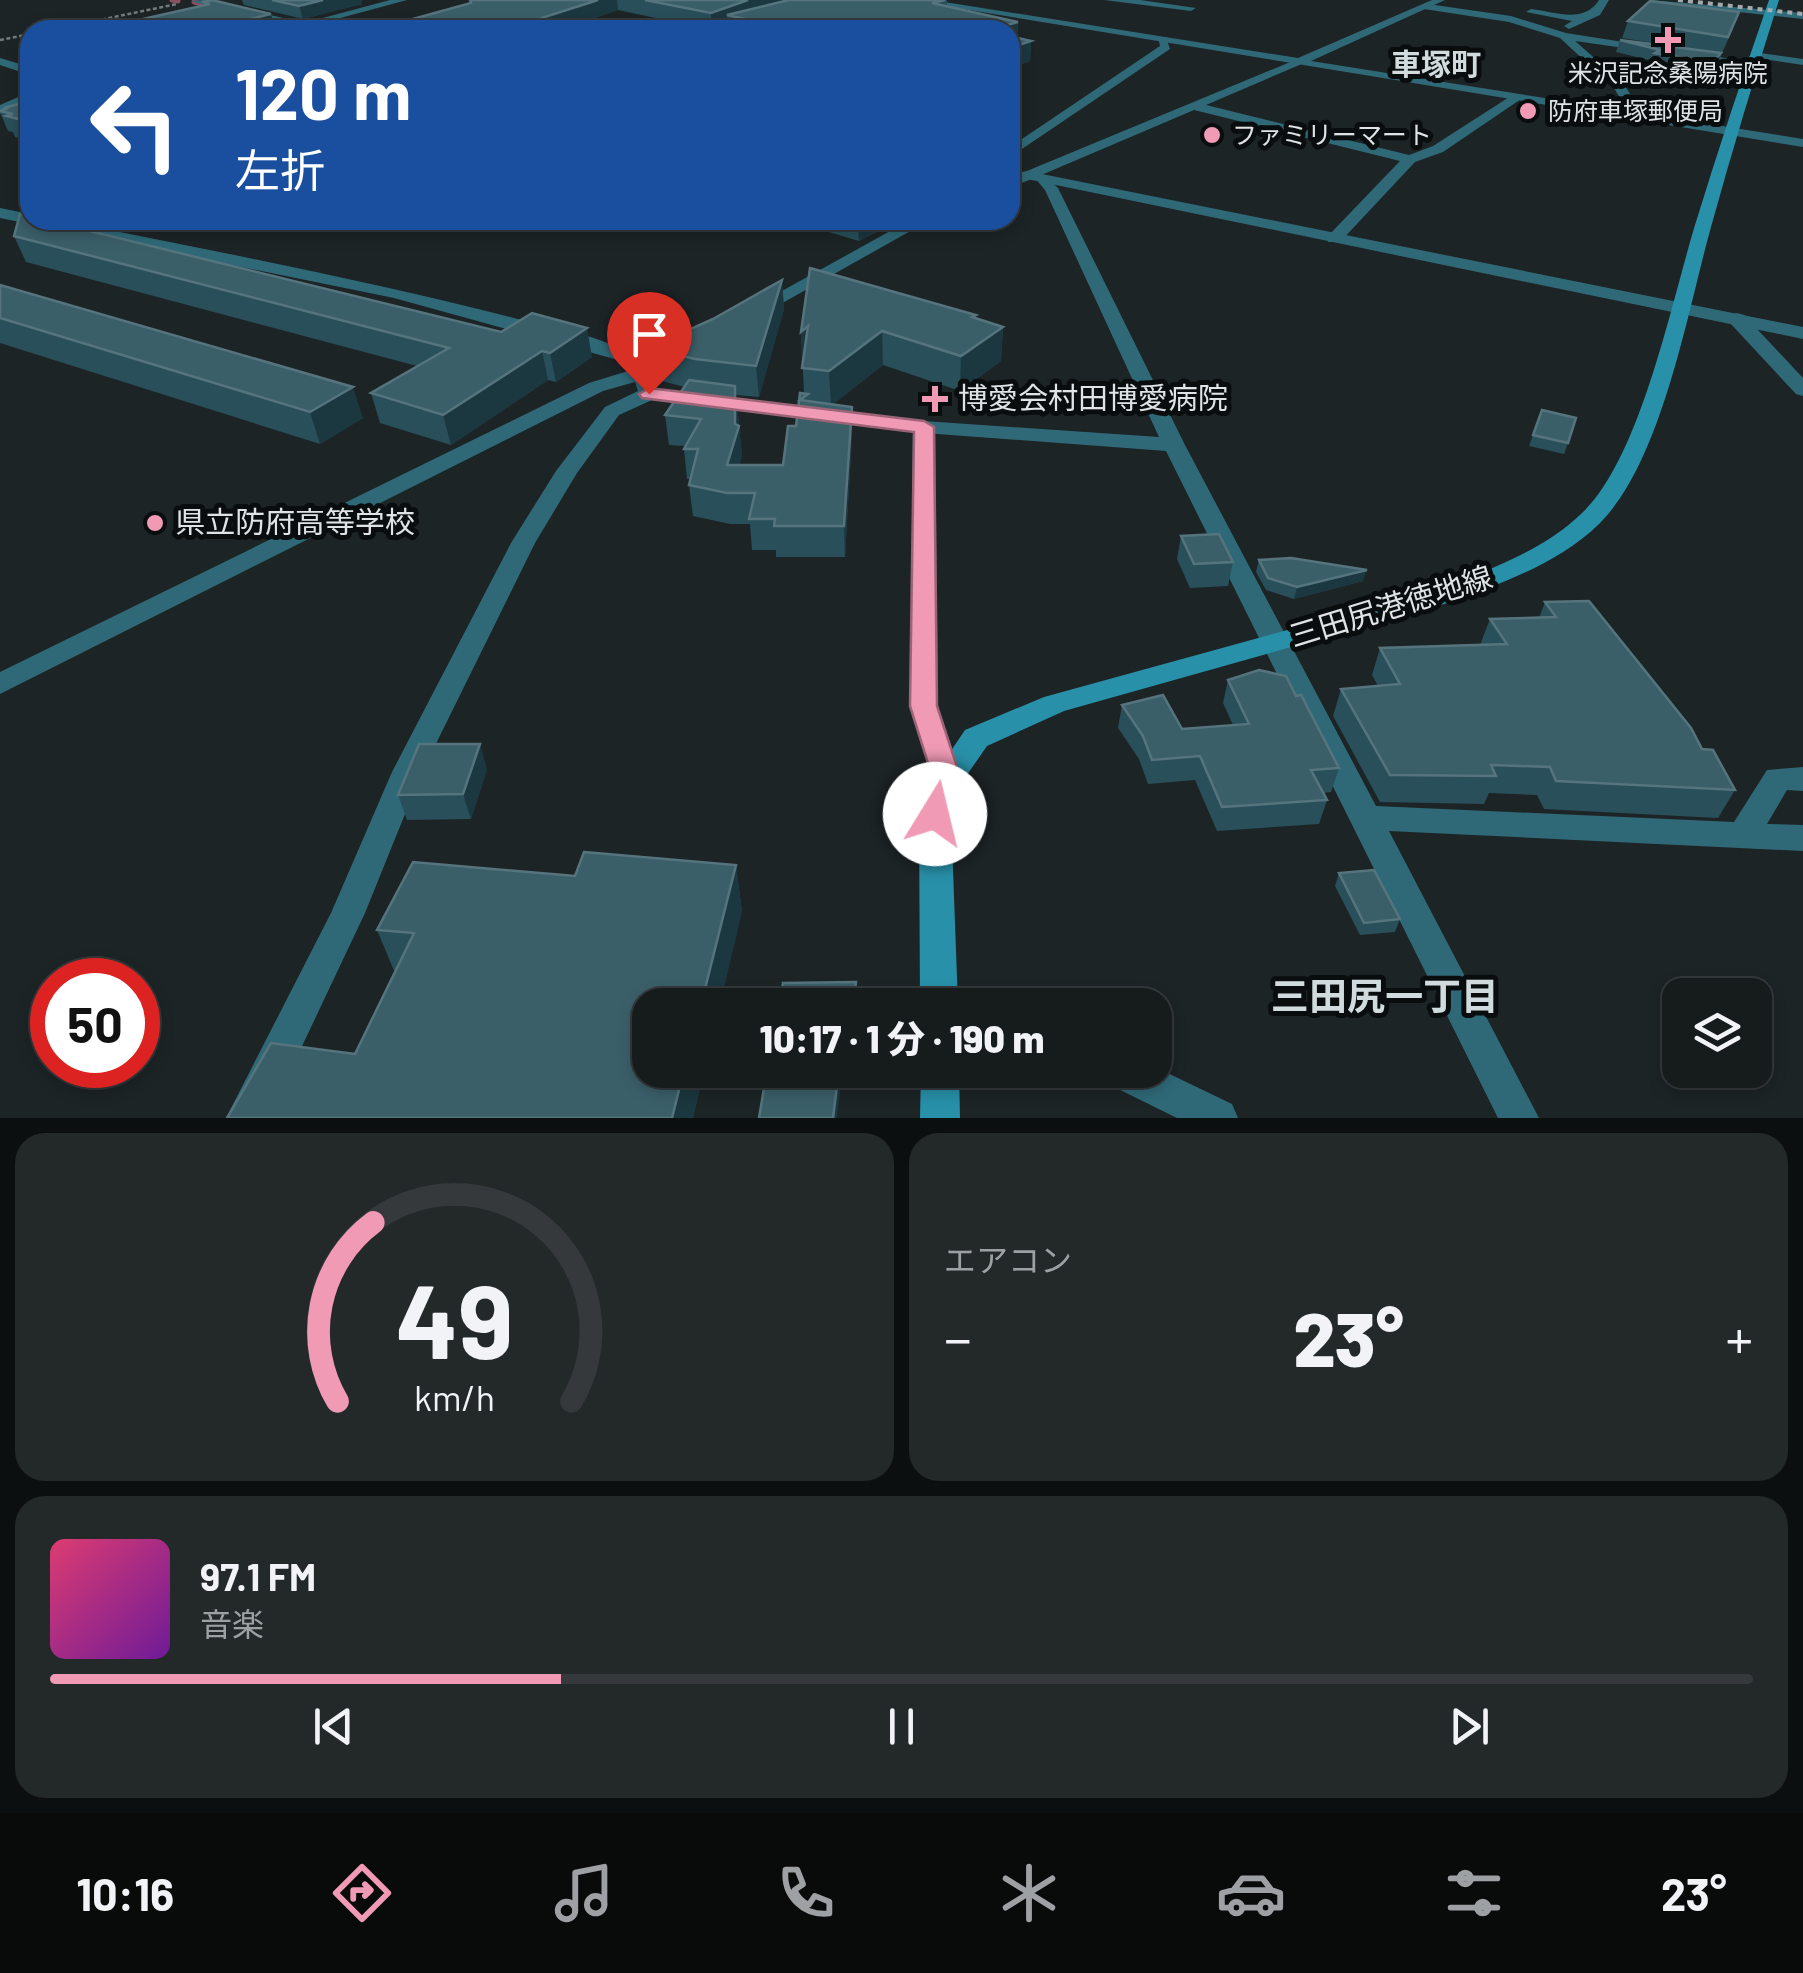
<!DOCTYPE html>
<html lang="ja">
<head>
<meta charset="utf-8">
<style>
	body { margin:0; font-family:Barlow,"Noto Sans JP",sans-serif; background:#232829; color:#f1f3f6; height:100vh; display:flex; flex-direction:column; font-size:38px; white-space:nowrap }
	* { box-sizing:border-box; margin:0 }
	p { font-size:32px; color:#9ea1a3 }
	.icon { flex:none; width:55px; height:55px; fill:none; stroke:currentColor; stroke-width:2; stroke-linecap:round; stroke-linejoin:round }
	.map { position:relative; height:1118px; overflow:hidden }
	.sheet { display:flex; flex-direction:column; gap:15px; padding:15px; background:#0c0f0f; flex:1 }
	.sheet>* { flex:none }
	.banner { position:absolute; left:20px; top:20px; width:1000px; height:210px; border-radius:30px; box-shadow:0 5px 15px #0003,0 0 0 2px #35393b; background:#1a4fa0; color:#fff; overflow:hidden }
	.controls { position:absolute; left:1662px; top:978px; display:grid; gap:20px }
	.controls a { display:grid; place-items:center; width:110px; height:110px; border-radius:20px; background:#161b1c; box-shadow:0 5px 15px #0003,0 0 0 2px #35393b; font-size:50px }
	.speed { position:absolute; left:30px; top:958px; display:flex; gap:20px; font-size:50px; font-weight:700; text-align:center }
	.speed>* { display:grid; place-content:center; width:130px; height:130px; border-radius:50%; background:#161b1c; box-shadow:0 5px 15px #0003,0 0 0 2px #35393b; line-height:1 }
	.speed .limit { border:15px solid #d22; background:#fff; color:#111 }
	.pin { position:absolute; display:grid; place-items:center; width:85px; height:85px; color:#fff; margin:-102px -42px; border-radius:50% 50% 50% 0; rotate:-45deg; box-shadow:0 0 10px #0007 }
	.pin .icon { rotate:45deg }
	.me { position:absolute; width:110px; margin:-55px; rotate:9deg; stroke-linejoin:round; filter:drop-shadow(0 0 8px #0008) }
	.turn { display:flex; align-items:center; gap:35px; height:210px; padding:0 50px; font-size:45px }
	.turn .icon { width:130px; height:130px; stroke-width:2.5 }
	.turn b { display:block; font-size:70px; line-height:85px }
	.big { font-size:75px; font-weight:800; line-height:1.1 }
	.sheet .tile { flex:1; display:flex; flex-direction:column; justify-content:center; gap:15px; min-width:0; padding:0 35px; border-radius:30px; background:#232829 }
	.sheet .dial { align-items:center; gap:0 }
	.dial svg { height:260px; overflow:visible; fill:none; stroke:#35393b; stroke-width:7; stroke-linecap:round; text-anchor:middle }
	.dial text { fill:#f1f3f6; stroke:none }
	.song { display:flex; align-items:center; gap:30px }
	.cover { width:120px; height:120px; border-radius:15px; background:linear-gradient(135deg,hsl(340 70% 55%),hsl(280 70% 35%)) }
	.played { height:10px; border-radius:5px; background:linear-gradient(90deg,#f09ab5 30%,#35393b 30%) }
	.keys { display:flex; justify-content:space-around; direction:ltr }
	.heat { display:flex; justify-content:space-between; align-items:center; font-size:55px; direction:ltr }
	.sheet .tiles { flex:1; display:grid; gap:15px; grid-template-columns:1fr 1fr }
	.tile:last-child { grid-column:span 2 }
	.trip { position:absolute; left:632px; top:988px; width:540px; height:100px; border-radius:30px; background:#161b1c; box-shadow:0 5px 15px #0003,0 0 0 2px #35393b; font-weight:800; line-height:100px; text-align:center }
	.dock { display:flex; height:160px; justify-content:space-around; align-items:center; background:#090b0b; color:#9ea1a3 }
	.dock .icon { width:70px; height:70px }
	.dock .selected { color:#f09ab5 }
	.dock b { font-size:45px; color:#f1f3f6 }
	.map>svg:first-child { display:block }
</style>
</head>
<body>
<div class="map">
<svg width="1803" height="1118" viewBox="0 0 1803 1118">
	<rect width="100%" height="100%" fill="#1d2426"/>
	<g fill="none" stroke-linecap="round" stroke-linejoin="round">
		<g stroke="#8b4f62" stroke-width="5">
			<path d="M172,0l6,1"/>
			<path d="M194,2l20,5"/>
		</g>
		<g stroke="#757b7d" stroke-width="2.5" stroke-dasharray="4 2.5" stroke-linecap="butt">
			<path d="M51,30l126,-26"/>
			<path d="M0,40l30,-6"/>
		</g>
		<g fill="#2f6978" fill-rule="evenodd">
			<path d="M204,0l97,22 5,3 -5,3 -111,-27z"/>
			<path d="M1599,0h10l-9,15 -31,14 -5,-3 8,-5 -46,-9 5,-3c25,3 53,15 68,-9z"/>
			<path d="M1650,0l153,13v6l-148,-16z"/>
			<path d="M1428,4l83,12 55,17 191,30 -6,3 -176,-25 48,42 22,34 -7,4 -5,-1 -19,-32 -54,-50 -51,-16 -85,-13z"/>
			<path d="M1158,37h8l4,12 -160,108v-10l150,-101z"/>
			<path d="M1753,52l50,7v6l-54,-8z"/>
			<path d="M0,58l30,9v8l-30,-10z"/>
			<path d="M1300,58l4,5 -98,42 203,50 24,-9 81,-52 10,3 -81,55 -28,10 -75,80h-12v-6l72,-75 -206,-51 -155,66 7,1 12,11 127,257 191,361 358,16 33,-52 36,-3v24l-16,-1 -20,34 36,1v26l-414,-20 150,287h-41l-332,-667 -242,-18 -272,-33 -33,15 -42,58 -42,70 -113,229 -57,141 -97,205h-42l105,-205 61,-141 119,-229 45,-72 49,-64 33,-16 -3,-9 -32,9 -603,303v-22l589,-289 39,-12 -10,-11 -224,-62 -394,-80v-10l30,6v6h30c150,30 301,59 450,97 39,10 108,20 135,49h13l3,4 -8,6 4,13 267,32 235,16 -114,-247 -10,-12 -25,9v-9z"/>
			<path d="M910,220h20l-169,95h-12l-3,-4z"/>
			<path d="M1737,313l7,2 59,63v18l-7,-2 -66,-71v-8z"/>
			<path d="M1155,1067l77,37 6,14h-61l-71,-35 -5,-13z"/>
		</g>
		<g fill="#2f6978" fill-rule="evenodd">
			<path d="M390,0h17l-111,30h-18z"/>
			<path d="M908,0h24l366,58 134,-58h13l-134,61 492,78v8z"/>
			<path d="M1104,0h36l56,8 -5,3z"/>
			<path d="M30,92v9l-30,13v-9z"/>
			<path d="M1027,171l776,156v12l-781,-161v-6z"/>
			<path d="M924,421l11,6 3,279 24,73 -4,8 -11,4 -11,-4 -4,-8 -22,-73 3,-279z"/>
		</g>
		<g fill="#2890a9" fill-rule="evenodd">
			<path d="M1769,0h10c-24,75 -47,151 -68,227 -24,86 -49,235 -112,297 -39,38 -92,57 -141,76l-394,111 -77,35 -25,36 -11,33 7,190h-38l-1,-190 13,-36 33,-49 79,-33 396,-109c49,-18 102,-37 141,-74 59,-54 90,-210 114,-289 23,-75 48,-150 74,-225z"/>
			<path d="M921,1070h38l1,48h-40z"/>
		</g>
		<path stroke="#a4a9ab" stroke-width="4" stroke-dasharray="5 5" stroke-linecap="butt" d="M1678,0l125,14"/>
	</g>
	<g fill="#284f5a">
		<path d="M242,0h120v4l-59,15 -59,-14z"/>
		<path d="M469,0h478v6l71,16 -1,16 14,3 -1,20 -20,7v-38h-282l-1,-6 -15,6 -94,-20 -59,20h-186l97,-27z"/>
		<path d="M202,2l72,23 -17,5h-111l-3,-11 60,-14z"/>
		<path d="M1628,21l105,7 -16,37 -10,10 -56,-9 2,-5 -37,-9 4,-12 71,9 -69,-11z"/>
		<path d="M30,101v39l-15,-3 -2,-5 -5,-1 -8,-19 5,-3 -1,-1z"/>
		<path d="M821,220h70l1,4 -33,17 -37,-11z"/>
		<path d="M14,236l578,121 -36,25 -8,-2 -97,65 -71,-22 -9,-30 46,-27 -391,-104z"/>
		<path d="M782,280l2,29 -25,88 -23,-2 6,61 -3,9h44l13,-39 8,-33 -3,-61 175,-17 -1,3 28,9 -2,34 -41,30 -77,-26 -50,39 19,32 -7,121h-69v-7h-24l-2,-26h-20l-37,-8 -4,-31 2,-6h-4l-3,-30 1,-3 -16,-1 -4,-30 20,-28 -27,-7 -5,-34 60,-27z"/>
		<path d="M0,285l363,133 -43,26 -320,-101z"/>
		<path d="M1542,410l26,33 -4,11 -35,-8z"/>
		<path d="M1181,536l52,26 -5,24 -38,2 -13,-29z"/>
		<path d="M1259,560l104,21 -69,18 -28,-9 -10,-18z"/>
		<path d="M1545,602l157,147 33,41 -17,28 -174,-9 -7,-14 -48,-2 -5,11 -104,-2 -47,-86 8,-27 37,-3 -6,-11 8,-27 100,-3 10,-26 49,-1z"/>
		<path d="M1228,680l111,88 -8,24 -8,1 4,7 -8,24 -102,7 -22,-51 -47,4 -9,-25 -21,-31 4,-23 60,24 51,-4 -10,-22z"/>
		<path d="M487,769l-16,50 -64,1 -9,-25z"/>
		<path d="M736,865l6,47 -92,158h54l-11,48 -298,-145 -18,-43 198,-54z"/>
		<path d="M1339,873l61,46 -5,13 -35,3 -25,-49z"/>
		<path d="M767,1070h95l-2,16 -19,-2z"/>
	</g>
	<g fill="#1b373f">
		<path d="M323,0h39v4l-59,15 -4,-13z"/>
		<path d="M598,0h19l1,10 -59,20h-55z"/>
		<path d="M748,0h73l-94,15v9l-15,6 -1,-17z"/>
		<path d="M271,14l3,11 -17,5h-53z"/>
		<path d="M1018,22l-1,19 -7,2v-13h-20z"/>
		<path d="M1031,41l-1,20 -20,7v-20z"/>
		<path d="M1721,53l-4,12 -10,10 5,-12z"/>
		<path d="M872,220h19l1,4 -33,17 -1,-14z"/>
		<path d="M782,280l2,29 -25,88 -3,-31z"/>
		<path d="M976,315l-2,32 29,-20 -2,34 -41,30 1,-35 11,-39z"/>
		<path d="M808,326l-6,40 -1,-34z"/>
		<path d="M587,328l5,29 -36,25 -6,-29z"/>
		<path d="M882,331l1,34 -52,41 -2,-35z"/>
		<path d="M542,351l6,29 -97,65 -8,-30z"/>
		<path d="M735,386l7,70 -12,39 -3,-30 8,-41z"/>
		<path d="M353,387l10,31 -43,26 -10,-32z"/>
		<path d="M852,407v29l-7,121 -1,-31z"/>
		<path d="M1367,570l-4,11 -69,18 3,-12z"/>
		<path d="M480,744l7,25 -16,50 -8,-25z"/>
		<path d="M736,865l6,47 -22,93h-19z"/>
		<path d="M856,982l1,23h-4z"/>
		<path d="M684,1070h20l-11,48h-21z"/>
		<path d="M839,1070h2v14l-4,34h-4z"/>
	</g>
	<g fill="#3b5f69" stroke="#55747d" stroke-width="2.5">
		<path d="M212,0l59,14 -67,16h-11l-50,-11 67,-15 -8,-2z"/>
		<path d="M272,0h51l-24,6z"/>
		<path d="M470,0h128l-94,30h-131l98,-27z"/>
		<path d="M645,0h103l-37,13z"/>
		<path d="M789,0h156l-13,3 86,19 -28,8h-195l-68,-15z"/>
		<path d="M1650,1l89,11 -11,25 -100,-16z"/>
		<path d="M1010,36l21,5 -21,7z"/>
		<path d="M1620,40l101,13 -9,10 -57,-10 5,-3z"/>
		<path d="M30,101v21l-24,-6 7,-2 -13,-3 8,-3h-4z"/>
		<path d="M20,214l10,2v4h15l456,112 31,-19 55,15 -37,25 -8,-2 -99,64 -72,-22 78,-45 -435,-112z"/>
		<path d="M833,220h39l-14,7z"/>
		<path d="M810,268l166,47 -4,2 31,10 -42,29 -79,-25 -53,40 -27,-3 6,-42 -7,6z"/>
		<path d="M782,280l-26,86 -61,-7 -41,-10 -1,-3 60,-27z"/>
		<path d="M0,285l353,102 -43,25 -310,-94z"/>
		<path d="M689,380l46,6v38l4,2 -12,39h56l5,-39h8l4,-33 8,1 -8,6 52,7 -8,119h-70l1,-7h-26l6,-26h-28l-38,-8 9,-36h-14l17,-30 -36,-4z"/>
		<path d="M1542,410l34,8 -8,25 -35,-8z"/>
		<path d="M1219,534l14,28 -39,2 -13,-28z"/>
		<path d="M1291,558l76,12 -70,17 -29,-9 -9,-18z"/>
		<path d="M1589,601l102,127 11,21 11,1 22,40 -179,-9 -6,-14 -59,-2 5,11 -106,-1 -49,-86 59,-5 -20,-36 127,-4 -17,-25 66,-2 -11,-15z"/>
		<path d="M1259,670l27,6 10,20 5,-1 38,73 -28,2 16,30 -105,7 -22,-51 -48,4 -9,-24 -21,-31 41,-10 19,34 67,-5 -21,-44z"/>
		<path d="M419,744h61l-17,50 -65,1z"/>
		<path d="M584,852l152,13 -35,140h-51v65h34l-12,48h-445l44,-75 84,11 59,-121 -37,-3 36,-68 162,14z"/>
		<path d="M1374,870l26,49 -36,4 -25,-50z"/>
		<path d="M856,982l-3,23h-74l4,-22z"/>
		<path d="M767,1070h72l-6,48h-74z"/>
	</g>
	<path fill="#f09ab5" stroke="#9c6476" stroke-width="2.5" d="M649,388l275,33 10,6 3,279 24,73 -15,43 -11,4 -10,-4 -4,-8 12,-35 -23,-73 4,-274 -272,-34 -3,-4z"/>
	<g fill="#f09ab5" stroke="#090d0d" stroke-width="4">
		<path d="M1663 25h10v10h10v10h-10v10h-10v-10h-10v-10h10z"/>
		<circle cx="1528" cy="111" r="10"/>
		<circle cx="1212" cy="135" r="10"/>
		<path d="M930 384h10v10h10v10h-10v10h-10v-10h-10v-10h10z"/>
		<circle cx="155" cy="523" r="10"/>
	</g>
	<g text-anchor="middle" stroke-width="10" stroke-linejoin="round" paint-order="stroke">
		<g font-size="25" fill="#dfe3e5" stroke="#090d0d" text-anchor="start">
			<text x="1668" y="82" text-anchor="middle">米沢記念桑陽病院</text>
			<text x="1548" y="120">防府車塚郵便局</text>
			<text x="1232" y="144">ファミリーマート</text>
		</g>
		<g font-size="30" font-weight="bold" fill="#d1dbdd" stroke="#090d0d">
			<text x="1436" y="75">車塚町</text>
		</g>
		<g font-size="30" fill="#dfe3e5" stroke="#090d0d" text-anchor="start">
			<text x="958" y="409">博愛会村田博愛病院</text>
			<text x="175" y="533">県立防府高等学校</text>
		</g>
		<g font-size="30" fill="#dfe3e5" stroke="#090d0d">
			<text transform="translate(1391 607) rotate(-17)" y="10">三田尻港徳地線</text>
		</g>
		<g font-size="38" font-weight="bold" fill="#d1dbdd" stroke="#090d0d">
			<text x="1385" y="1010">三田尻一丁目</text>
		</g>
	</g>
</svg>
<div class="controls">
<a><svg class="icon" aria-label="layers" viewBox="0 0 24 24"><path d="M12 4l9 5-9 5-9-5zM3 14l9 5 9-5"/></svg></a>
</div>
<div class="speed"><div class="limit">50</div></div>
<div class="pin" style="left:649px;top:394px;background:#d93025"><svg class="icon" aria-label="arrive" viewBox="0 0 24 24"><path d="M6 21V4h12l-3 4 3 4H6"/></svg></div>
<svg class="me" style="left:935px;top:814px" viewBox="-20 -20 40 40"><circle r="19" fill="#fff"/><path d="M0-13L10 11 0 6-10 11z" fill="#f09ab5"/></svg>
<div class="trip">10:17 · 1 分 · 190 m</div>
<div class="banner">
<div class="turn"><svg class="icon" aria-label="left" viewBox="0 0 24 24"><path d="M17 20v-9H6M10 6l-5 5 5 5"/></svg><div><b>120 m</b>左折</div></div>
</div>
</div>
<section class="sheet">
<div class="tiles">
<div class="tile dial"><svg viewBox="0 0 100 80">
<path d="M14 69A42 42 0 1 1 86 69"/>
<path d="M14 69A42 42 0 0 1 25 14" stroke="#f09ab5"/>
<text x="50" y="56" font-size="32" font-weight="700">49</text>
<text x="50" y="72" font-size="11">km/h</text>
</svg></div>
<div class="tile"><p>エアコン</p>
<div class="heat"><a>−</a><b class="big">23°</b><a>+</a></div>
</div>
<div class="tile">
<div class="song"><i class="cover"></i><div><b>97.1 FM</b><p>音楽</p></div></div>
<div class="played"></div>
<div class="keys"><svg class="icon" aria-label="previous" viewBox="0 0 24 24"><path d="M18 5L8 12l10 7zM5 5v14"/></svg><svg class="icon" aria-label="pause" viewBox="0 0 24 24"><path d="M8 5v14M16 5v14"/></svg><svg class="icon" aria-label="next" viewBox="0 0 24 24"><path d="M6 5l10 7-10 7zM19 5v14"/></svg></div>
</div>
</div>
</section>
<nav class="dock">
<b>10:16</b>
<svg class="icon selected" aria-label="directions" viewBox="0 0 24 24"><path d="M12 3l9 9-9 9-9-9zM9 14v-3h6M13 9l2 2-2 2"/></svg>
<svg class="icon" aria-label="music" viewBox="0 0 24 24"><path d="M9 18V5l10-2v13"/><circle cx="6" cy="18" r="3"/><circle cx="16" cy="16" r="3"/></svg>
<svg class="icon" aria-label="phone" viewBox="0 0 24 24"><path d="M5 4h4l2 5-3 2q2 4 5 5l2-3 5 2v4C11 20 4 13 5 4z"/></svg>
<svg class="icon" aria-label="climate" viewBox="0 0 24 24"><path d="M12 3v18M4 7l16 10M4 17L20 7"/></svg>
<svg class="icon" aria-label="car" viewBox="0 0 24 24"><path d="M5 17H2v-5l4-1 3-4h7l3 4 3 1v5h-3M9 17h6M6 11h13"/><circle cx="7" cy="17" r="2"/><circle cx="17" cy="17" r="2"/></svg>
<svg class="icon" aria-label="filters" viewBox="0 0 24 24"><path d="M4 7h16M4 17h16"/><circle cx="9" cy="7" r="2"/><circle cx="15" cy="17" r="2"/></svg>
<b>23°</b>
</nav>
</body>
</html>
